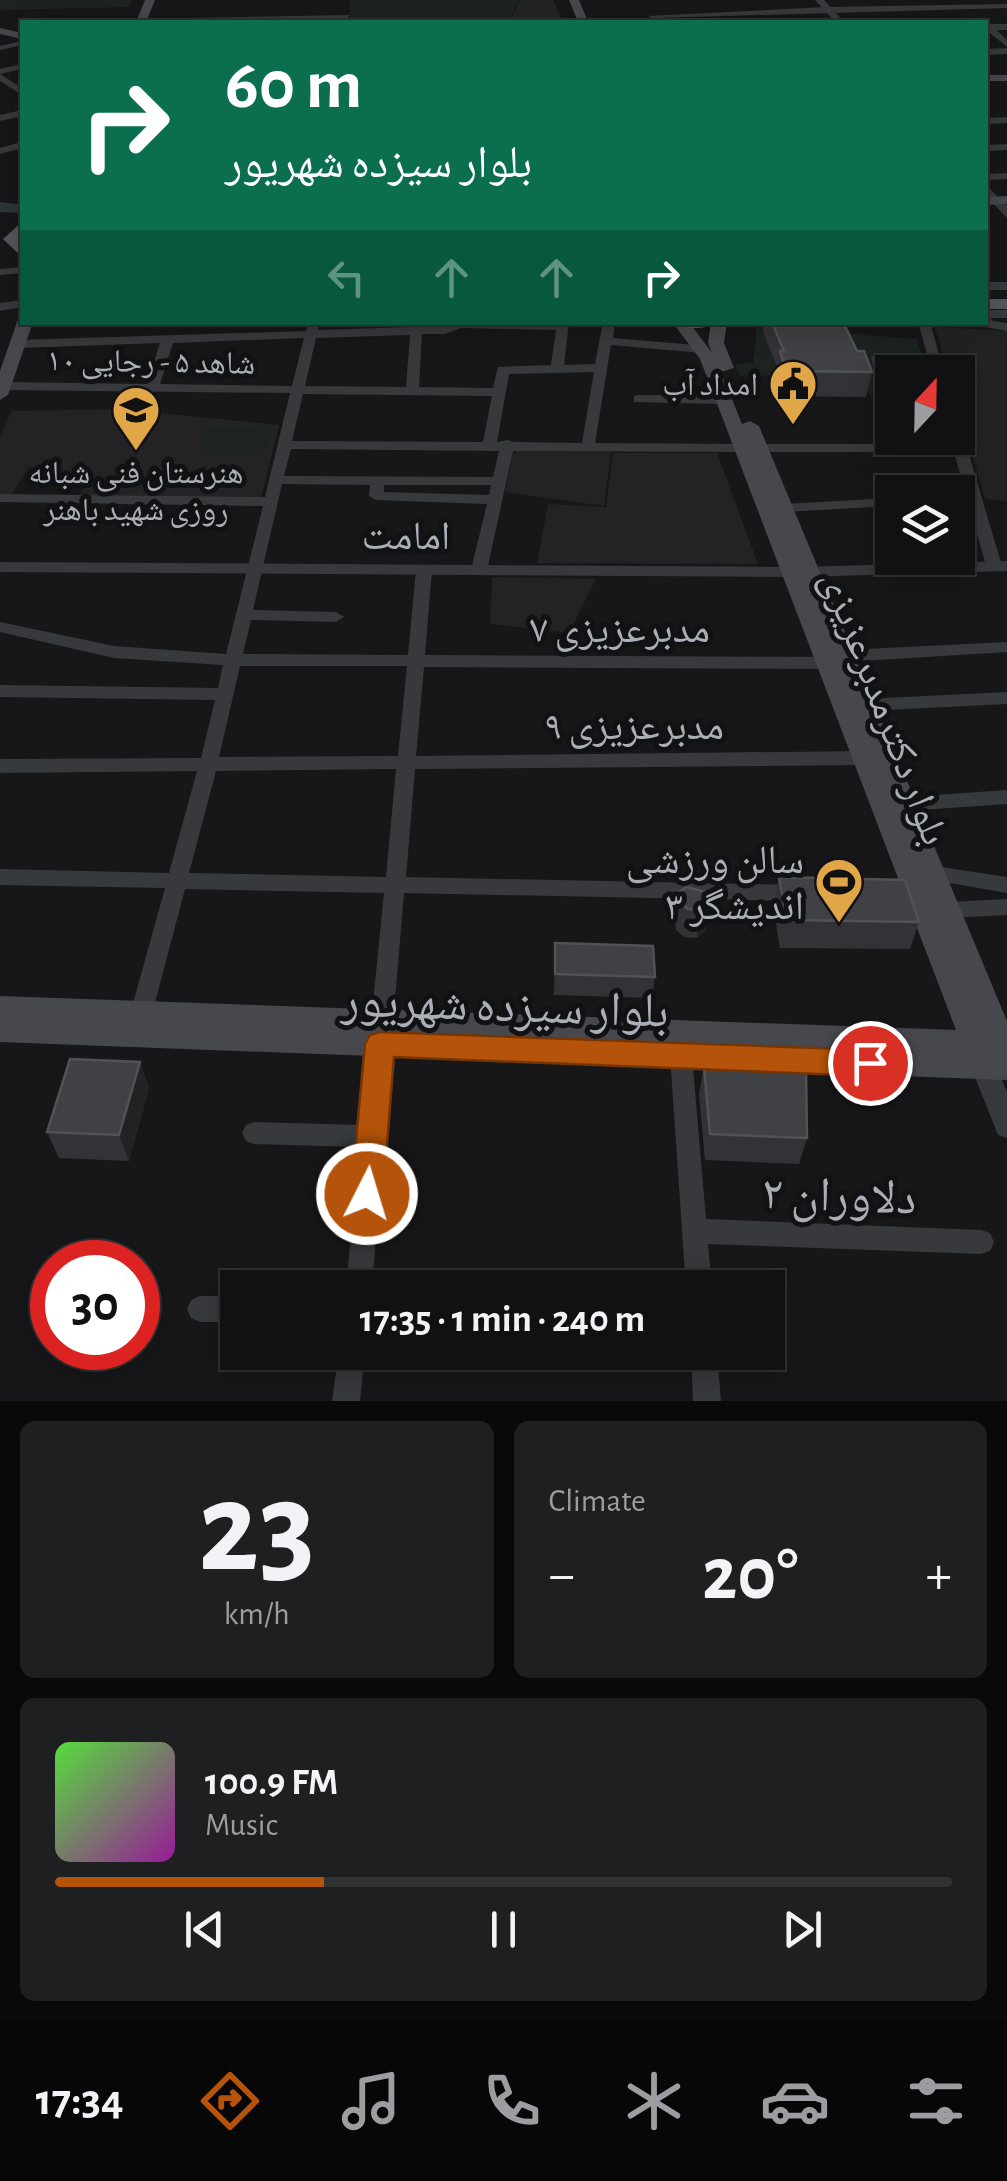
<!DOCTYPE html>
<html lang="en">
<head>
<meta charset="utf-8">
<style>
	body { margin:0; font-family:"Alegreya Sans","Noto Naskh Arabic",sans-serif; background:#1e1f21; color:#f1f3f6; height:100vh; display:flex; flex-direction:column; font-size:38px; white-space:nowrap }
	* { box-sizing:border-box; margin:0 }
	p { font-size:32px; color:#9c9da0 }
	.icon { flex:none; width:55px; height:55px; fill:none; stroke:currentColor; stroke-width:2; stroke-linecap:round; stroke-linejoin:round }
	.map { position:relative; height:1401px; overflow:hidden }
	.side { display:flex; flex-direction:column; gap:20px; padding:20px; background:#09090a; flex:1 }
	.side>* { flex:none }
	.top-card { position:absolute; left:20px; top:20px; width:968px; height:305px; border-radius:0px; box-shadow:0 5px 25px #0003,0 0 0 2px #303133; background:#0b6e4f; color:#fff; overflow:hidden }
	.needle { width:65px; rotate:22deg }
	.controls { position:absolute; left:875px; top:355px; display:grid; gap:20px }
	.controls a { display:grid; place-items:center; width:100px; height:100px; border-radius:0px; background:#111113; box-shadow:0 5px 25px #0003,0 0 0 2px #303133; font-size:50px }
	.speed { position:absolute; left:30px; top:1240px; display:flex; gap:20px; font-size:50px; font-weight:700; text-align:center }
	.speed>* { display:grid; place-content:center; width:130px; height:130px; border-radius:50%; background:#111113; box-shadow:0 5px 25px #0003,0 0 0 2px #303133; line-height:1 }
	.speed .limit { border:15px solid #d22; background:#fff; color:#111 }
	.pin { position:absolute; display:grid; place-items:center; width:85px; height:85px; color:#fff; margin:-42px; border:5px solid #fff; border-radius:50%; box-shadow:0 2px 10px #0007 }
	.me { position:absolute; width:110px; margin:-55px; rotate:5deg; stroke-linejoin:round; filter:drop-shadow(0 0 8px #0008) }
	.turn { display:flex; align-items:center; gap:35px; height:210px; padding:0 40px; font-size:45px }
	.turn .icon { width:130px; height:130px; stroke-width:2.5 }
	.turn b { display:block; font-size:70px; line-height:85px }
	.lanes { display:flex; align-items:center; height:95px; padding:0 40px; background:#0003; justify-content:center; gap:50px; direction:ltr }
	.lanes .off { opacity:.35 }
	.big { font-size:75px; font-weight:700; line-height:1.1 }
	.side .widget { flex:1; display:flex; flex-direction:column; justify-content:center; gap:15px; min-width:0; padding:0 35px; border-radius:15px; background:#1e1f21 }
	.side .dial { align-items:center; gap:0 }
	.dial b { font-size:130px; line-height:1 }
	.song { display:flex; align-items:center; gap:30px }
	.cover { width:120px; height:120px; border-radius:15px; background:linear-gradient(135deg,hsl(110 70% 55%),hsl(300 70% 35%)) }
	.played { height:10px; border-radius:5px; background:linear-gradient(90deg,#b45309 30%,#303133 30%) }
	.keys { display:flex; justify-content:space-around; direction:ltr }
	.heat { display:flex; justify-content:space-between; align-items:center; font-size:55px; direction:ltr }
	.side .tiles { flex:1; display:grid; gap:20px; grid-template-columns:1fr 1fr }
	.widget:last-child { grid-column:span 2 }
	.trip { position:absolute; left:220px; top:1270px; width:565px; height:100px; border-radius:0px; background:#111113; box-shadow:0 5px 25px #0003,0 0 0 2px #303133; font-weight:700; line-height:100px; text-align:center }
	.tabs { display:flex; height:160px; justify-content:space-around; align-items:center; background:#070708; color:#9c9da0 }
	.tabs .icon { width:70px; height:70px }
	.tabs .active { color:#b45309 }
	.tabs b { font-size:45px; color:#f1f3f6 }
	.map>svg:first-child { display:block }
</style>
</head>
<body>
<div class="map">
<svg width="1007" height="1401" viewBox="0 0 1007 1401">
	<rect width="100%" height="100%" fill="#171719"/>
	<g fill="#232326">
		<path d="M520,0h33l10,22h-53z"/>
		<path d="M935,327l72,4v170l-22,-2 -27,-94v-33h-10z"/>
		<path d="M120,409l159,16 -18,73 -181,-3 11,-19 -62,-9 -19,30h-10v-60l11,-26z"/>
		<path d="M519,451l92,1 -7,54 -99,-14 8,-38z"/>
		<path d="M613,453h104l41,111 -221,-1 11,-59 58,3z"/>
		<path d="M492,577l104,2 -27,54 -79,-9z"/>
	</g>
	<g fill="#1d231e">
		<path d="M0,0h133l-3,7 -130,3z"/>
		<path d="M350,0h169l-10,22h-159z"/>
		<path d="M757,327l160,12 10,33h-35v25l-22,-1 -9,-21 -121,1 -5,-12 18,-1z"/>
		<path d="M204,429l67,1 -5,20h-69z"/>
	</g>
	<path fill="#2e363b" d="M871,356l45,2 4,14h-28v14h-14z"/>
	<g fill="none" stroke-linecap="round" stroke-linejoin="round">
		<path fill="#2e363b" fill-rule="evenodd" d="M0,202l22,3v8l-22,-1z"/>
		<g fill="#38393d" fill-rule="evenodd">
			<path d="M1007,4v4l-355,10 -4,-2 179,-9z"/>
			<path d="M350,15l-3,4 -209,2 4,-2z"/>
			<path d="M985,25h6l16,15v7l-22,-18z"/>
			<path d="M22,41v4l-22,5v-4z"/>
			<path d="M1007,48v6l-22,1v-6z"/>
			<path d="M22,64v5l-22,5 22,14v7l-22,-14v-12z"/>
			<path d="M22,110v6l-22,5v-6z"/>
			<path d="M1007,117v6l-22,1v-6z"/>
			<path d="M22,142v6l-22,6v-6z"/>
			<path d="M1007,144v6l-22,1v-6z"/>
			<path d="M1007,173v6l-22,1v-6z"/>
			<path d="M22,267v6l-22,2v-6z"/>
			<path d="M22,300v7l-22,4v-8z"/>
			<path d="M985,313l8,8 14,2v8l-22,-4 -3,-5h3z"/>
			<path d="M308,322h12l-2,8 125,-4 9,-4h117l-5,43 31,-1 8,-42h12l-2,16 94,8 2,3 -6,4 -92,-8 -16,98 147,1 7,4 -7,4 -229,-1 -26,119 -8,5 -8,-5 16,-66 -111,-4 -7,-4 1,-11 -88,-1 -29,126 83,2 8,5 -8,5 -85,-2 -8,34 165,1 8,-85 8,-5 8,5 -7,85 401,2 8,6 -8,6 -402,-2 -8,89 447,-5 6,2 3,5 -3,5 -6,2 -448,4 -9,108 391,8 7,2 3,6 -3,6 -7,2 -393,-8 -11,130 -3,7 -8,2 -8,-2 -3,-7 13,-130 -199,-4 -33,125 -3,7 -8,2 -8,-2 -3,-7 35,-126 -165,-3v-16l169,4 28,-102 -197,2v-14l201,-1 14,-58 -215,-3v-12l218,3 5,-23 -109,-7 -114,-26v-10l114,24 112,8 37,-148 -263,-4v-8l265,3 25,-104 -287,-3 -3,-1v-6l3,-1 144,2 13,-41 -142,5 -6,-4 6,-4 288,-9zM461,328l95,2 -5,35 -53,2 -5,21 -74,-1 3,-53h23zM410,335l-4,52 -101,-1 11,-48zM304,338l-12,48 -132,-2 13,-41zM594,372l-12,71 -68,-1 -6,-2 -11,2 12,-68zM303,394l189,2 -9,46 -191,-1zM291,449l208,2 -6,26 -209,-1zM384,485h107l-2,10 -105,-3zM240,666h167l-9,90 -179,1zM396,769l-10,108 -197,-4 27,-102z"/>
			<path d="M918,322h12l14,50h-12z"/>
			<path d="M639,395l83,1 7,4 -7,4 -88,-2v-6z"/>
			<path d="M958,434l6,4 38,128 -2,3h-12l-2,-3 -32,-114h-195l-7,-4 7,-4h193l-2,-6h8z"/>
			<path d="M892,498v8l-108,6 -7,-4 7,-4z"/>
			<path d="M1007,642v10l-162,10 -8,-6 8,-6z"/>
			<path d="M1007,692v12l-142,7 -9,-6 9,-6z"/>
			<path d="M1007,790v14l-101,7 -7,-2 -2,-5 2,-5 7,-2z"/>
			<path d="M934,866l73,11v16l-80,-14 -3,-5 3,-5z"/>
			<path d="M1007,899v16l-59,3 -7,-2 -3,-6 3,-6 7,-2z"/>
			<path d="M380,1034l8,3 3,7 -19,244h-26l13,-141 -105,-3 -8,-3 -4,-8 4,-8 8,-3 107,3 8,-81 3,-7z"/>
			<path d="M681,1046l8,3 3,7 14,163 275,11 9,3 4,9 -4,9 -9,3 -273,-10 4,44h-26l-16,-232 3,-7z"/>
			<path d="M200,1296h38v26h-38l-9,-4 -4,-9 4,-9z"/>
			<path d="M339,1352h26l-5,49h-28z"/>
			<path d="M691,1352h26l4,49h-28z"/>
		</g>
		<g fill="#38393d" fill-rule="evenodd">
			<path d="M815,0h9l20,22h-9z"/>
			<rect x="985" y="24" width="22" height="6"/>
			<path d="M985,184l22,22v12l-22,-23z"/>
			<rect x="985" y="282" width="22" height="8"/>
			<rect x="985" y="310" width="22" height="8"/>
			<path d="M1007,561v10l-206,6 -801,-5v-10l801,5z"/>
			<path d="M984,1056l9,3 14,33v46l-9,-3 -27,-68 4,-8z"/>
		</g>
		<g fill="#47484d" fill-rule="evenodd">
			<path d="M145,0h10l-9,22h-10z"/>
			<path d="M569,0h10l9,22h-10z"/>
			<path d="M0,28l22,5v6l-22,-5z"/>
			<rect x="985" y="75" width="22" height="6"/>
			<path d="M1007,196v8l-22,1v-8z"/>
			<path d="M22,318v4h11l-25,73 -8,5v-29l17,-49z"/>
			<path d="M689,322l23,31 -4,-10 3,-21h16l-3,21 10,25 -13,4 21,52 8,-3 9,5 248,595v59l-1007,-38v-46l956,34 -256,-671 -27,-36z"/>
		</g>
		<g fill="#55575c" fill-rule="evenodd">
			<path d="M22,222v35l-19,-18z"/>
			<rect x="985" y="299" width="22" height="10"/>
			<path d="M672,322h45c-10,8 -35,8 -45,0z"/>
		</g>
	</g>
	<g fill="#333337">
		<path d="M764,322h79l14,29 15,21 -6,25 -84,-1 -5,-20 1,-7 -15,-37z"/>
		<path d="M779,877l140,45 -9,27 -130,-1 -7,-43z"/>
		<path d="M679,892l29,1 -3,38 -8,7 -13,-1 -8,-7 -1,-10z"/>
		<path d="M555,943l100,34 -3,21 -98,-3z"/>
		<path d="M140,1062l9,26 -20,73 -70,-3 -12,-26z"/>
		<path d="M704,1067l103,71 -8,26 -94,-4 -6,-66z"/>
	</g>
	<g fill="#222225">
		<path d="M709,904l-4,27 -8,7 5,-28z"/>
		<path d="M140,1062l9,26 -20,73 -10,-26z"/>
	</g>
	<g fill="#404144" stroke="#505256" stroke-width="2.5">
		<path d="M772,322h71l14,29h7l8,21 -86,-1 -6,-20h4z"/>
		<path d="M779,877l126,3 14,42 -132,-2z"/>
		<path d="M687,887l21,6 1,11 -7,6 -14,-1 -8,-7 -1,-10z"/>
		<path d="M555,943l98,3 2,31 -100,-3z"/>
		<path d="M70,1059l70,3 -21,73 -72,-3z"/>
		<path d="M704,1067l102,4 1,67 -97,-4z"/>
	</g>
	<path fill="#b45309" stroke="#753606" stroke-width="2.5" d="M380,1032l490,18 11,4 4,9 -4,9 -11,4 -476,-19 -11,137 -5,10 -11,5 -11,-5 -5,-10 14,-150 5,-9z"/>
	<defs>
		<g id="civic-pin" transform="scale(2.5)"><path d="M0 17L-7.5 6A9.5 9.5 0 1 1 7.5 6Z" fill="#e1a647" stroke="#121214"/><path d="M-.6-6.5H3V-4.5H.6V-3L4-1V1h2V6H-6V1h2V-1L-.6-3ZM-1.2 2.5V6h2.4V2.5Z" fill="#111"/></g>
		<g id="school-pin" transform="scale(2.5)"><path d="M0 17L-7.5 6A9.5 9.5 0 1 1 7.5 6Z" fill="#e1a647" stroke="#121214"/><path d="M0-5L7-2L0 1L-7-2ZM-4 1L0 2.5L4 1V4Q0 6-4 4Z" fill="#111"/></g>
		<g id="stadium-pin" transform="scale(2.5)"><path d="M0 17L-7.5 6A9.5 9.5 0 1 1 7.5 6Z" fill="#e1a647" stroke="#121214"/><path d="M0-5a6.5 5 0 1 0 0 10a6.5 5 0 1 0 0-10ZM-3.5-1.8h7v3.6h-7Z" fill="#111"/></g>
	</defs>
	<g fill-rule="evenodd">
		<use href="#civic-pin" x="793" y="384"/>
		<use href="#school-pin" x="136" y="410"/>
		<use href="#stadium-pin" x="839" y="882"/>
	</g>
	<g text-anchor="middle" stroke-width="10" stroke-linejoin="round" paint-order="stroke">
		<g font-size="32" fill="#aaafb7" stroke="#121214">
			<text transform="translate(151 361) rotate(1)" y="11">شاهد ۵ - رجایی ۱۰</text>
		</g>
		<g font-size="32" fill="#aaafb7" stroke="#121214" text-anchor="end">
			<text x="758" y="395">امداد آب</text>
			<text x="136" y="483" text-anchor="middle">هنرستان فنی شبانه‌<tspan x="136" dy="37">روزی شهید باهنر</tspan></text>
		</g>
		<g font-size="40" fill="#aaafb7" stroke="#121214">
			<text x="406" y="549">امامت</text>
			<text x="620" y="642">مدبرعزیزی ۷</text>
			<text transform="translate(886 707) rotate(69)" y="14">بلوار دکترمدبرعزیزی</text>
			<text x="634" y="739">مدبرعزیزی ۹</text>
		</g>
		<g font-size="40" fill="#aaafb7" stroke="#121214" text-anchor="end">
			<text x="804" y="873">سالن ورزشی<tspan x="804" dy="46">اندیشگر ۳</tspan></text>
		</g>
		<g font-size="48" fill="#aaafb7" stroke="#121214">
			<text transform="translate(505 1004) rotate(2)" y="17">بلوار سیزده شهریور</text>
			<text transform="translate(839 1194) rotate(2)" y="17">دلاوران ۲</text>
		</g>
	</g>
</svg>
<div class="controls">
<a><svg class="needle" viewBox="-14 -14 28 28"><path d="M0-13l5 13h-10z" fill="#e53935"/><path d="M0 13l5-13h-10z" fill="#9c9da0"/></svg></a>
<a><svg class="icon" aria-label="layers" viewBox="0 0 24 24"><path d="M12 4l9 5-9 5-9-5zM3 14l9 5 9-5"/></svg></a>
</div>
<div class="speed"><div class="limit">30</div></div>
<div class="pin" style="left:870px;top:1063px;background:#d93025"><svg class="icon" aria-label="arrive" viewBox="0 0 24 24"><path d="M6 21V4h12l-3 4 3 4H6"/></svg></div>
<svg class="me" style="left:367px;top:1194px" viewBox="-20 -20 40 40"><circle r="17" fill="#b45309" stroke="#fff" stroke-width="3"/><path d="M0-11L8 9 0 5-8 9z" fill="#fff"/></svg>
<div class="trip">17:35 · 1 min · 240 m</div>
<div class="top-card">
<div class="turn"><svg class="icon" aria-label="right" viewBox="0 0 24 24"><path d="M7 20v-9h11M14 6l5 5-5 5"/></svg><div><b>60 m</b>بلوار سیزده شهریور</div></div>
<div class="lanes"><svg class="icon off" aria-label="left" viewBox="0 0 24 24"><path d="M17 20v-9H6M10 6l-5 5 5 5"/></svg><svg class="icon off" aria-label="ahead" viewBox="0 0 24 24"><path d="M12 20V5M6 11l6-6 6 6"/></svg><svg class="icon off" aria-label="ahead" viewBox="0 0 24 24"><path d="M12 20V5M6 11l6-6 6 6"/></svg><svg class="icon" aria-label="right" viewBox="0 0 24 24"><path d="M7 20v-9h11M14 6l5 5-5 5"/></svg></div>
</div>
</div>
<section class="side">
<div class="tiles">
<div class="widget dial"><b>23</b><p>km/h</p></div>
<div class="widget"><p>Climate</p>
<div class="heat"><a>−</a><b class="big">20°</b><a>+</a></div>
</div>
<div class="widget">
<div class="song"><i class="cover"></i><div><b>100.9 FM</b><p>Music</p></div></div>
<div class="played"></div>
<div class="keys"><svg class="icon" aria-label="previous" viewBox="0 0 24 24"><path d="M18 5L8 12l10 7zM5 5v14"/></svg><svg class="icon" aria-label="pause" viewBox="0 0 24 24"><path d="M8 5v14M16 5v14"/></svg><svg class="icon" aria-label="next" viewBox="0 0 24 24"><path d="M6 5l10 7-10 7zM19 5v14"/></svg></div>
</div>
</div>
</section>
<nav class="tabs">
<b>17:34</b>
<svg class="icon active" aria-label="directions" viewBox="0 0 24 24"><path d="M12 3l9 9-9 9-9-9zM9 14v-3h6M13 9l2 2-2 2"/></svg>
<svg class="icon" aria-label="music" viewBox="0 0 24 24"><path d="M9 18V5l10-2v13"/><circle cx="6" cy="18" r="3"/><circle cx="16" cy="16" r="3"/></svg>
<svg class="icon" aria-label="phone" viewBox="0 0 24 24"><path d="M5 4h4l2 5-3 2q2 4 5 5l2-3 5 2v4C11 20 4 13 5 4z"/></svg>
<svg class="icon" aria-label="climate" viewBox="0 0 24 24"><path d="M12 3v18M4 7l16 10M4 17L20 7"/></svg>
<svg class="icon" aria-label="car" viewBox="0 0 24 24"><path d="M5 17H2v-5l4-1 3-4h7l3 4 3 1v5h-3M9 17h6M6 11h13"/><circle cx="7" cy="17" r="2"/><circle cx="17" cy="17" r="2"/></svg>
<svg class="icon" aria-label="filters" viewBox="0 0 24 24"><path d="M4 7h16M4 17h16"/><circle cx="9" cy="7" r="2"/><circle cx="15" cy="17" r="2"/></svg>
</nav>
</body>
</html>
